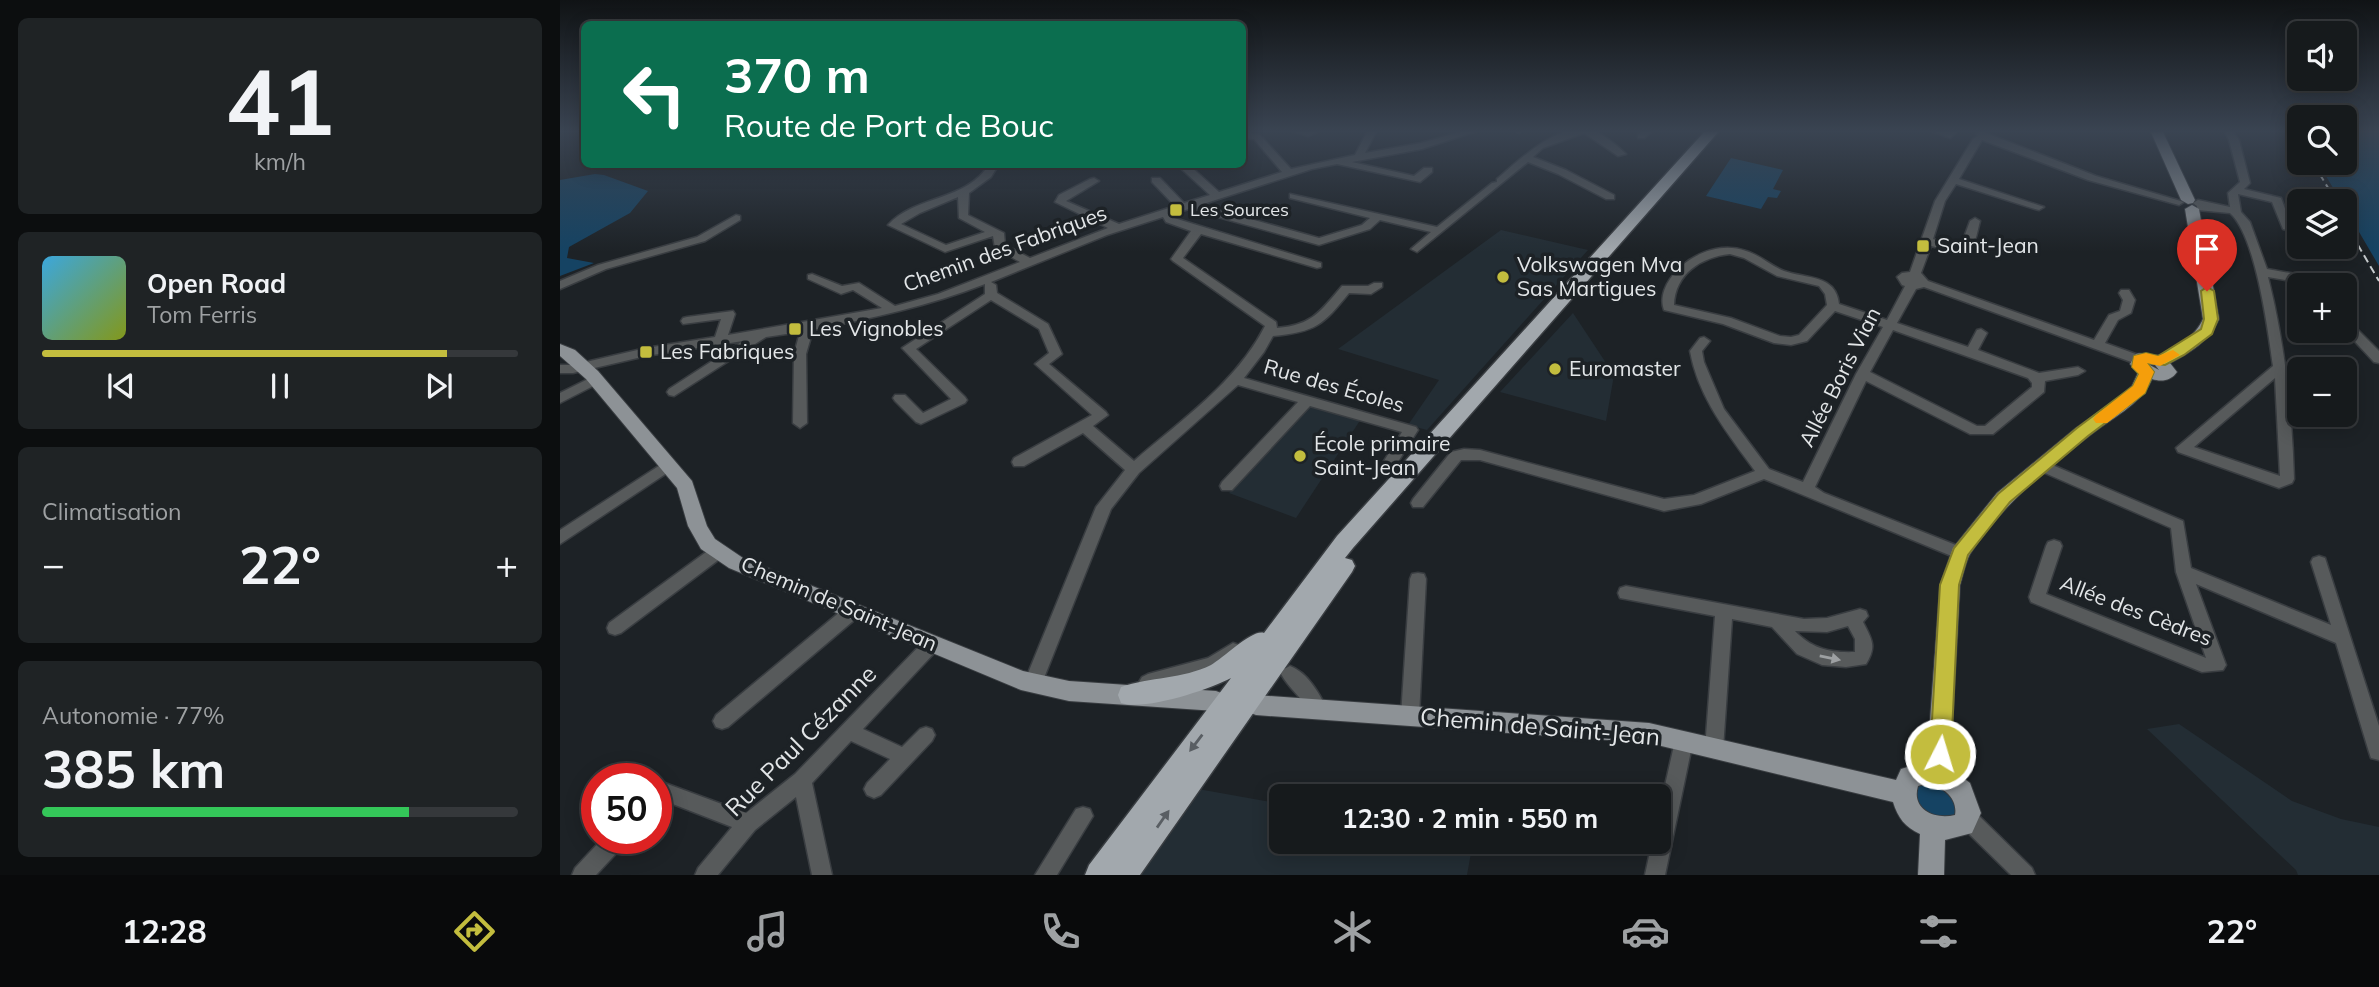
<!DOCTYPE html>
<html lang="fr">
<head>
<meta charset="utf-8">
<style>
	body { margin:0; font-family:Mulish,sans-serif; background:#1f2325; color:#f1f3f6; height:100vh; display:flex; flex-direction:column; font-size:26px; white-space:nowrap }
	* { box-sizing:border-box; margin:0 }
	p { font-size:23px; color:#9ea1a3 }
	.icon { flex:none; width:38px; height:38px; fill:none; stroke:currentColor; stroke-width:2; stroke-linecap:round; stroke-linejoin:round }
	.map { position:relative; flex:1; overflow:hidden }
	.drawer { display:flex; flex-direction:column; gap:18px; padding:18px; background:#0c0e0f; width:560px }
	.drawer>* { flex:none }
	.top-card { position:absolute; left:21px; top:21px; width:665px; height:147px; border-radius:10px; box-shadow:0 4px 18px #0003,0 0 0 2px #35383b; background:#0b6e4f; color:#fff; overflow:hidden }
	.buttons { position:absolute; left:1727px; top:21px; display:grid; gap:14px }
	.buttons a { display:grid; place-items:center; width:70px; height:70px; border-radius:10px; background:#161a1c; box-shadow:0 4px 18px #0003,0 0 0 2px #35383b; font-size:35px }
	.speed { position:absolute; left:21px; top:763px; display:flex; gap:14px; font-size:35px; font-weight:700; text-align:center }
	.speed>* { display:grid; place-content:center; width:91px; height:91px; border-radius:50%; background:#161a1c; box-shadow:0 4px 18px #0003,0 0 0 2px #35383b; line-height:1 }
	.speed .limit { border:10px solid #d22; background:#fff; color:#111 }
	.pin { position:absolute; display:grid; place-items:center; width:60px; height:60px; color:#fff; margin:-72px -30px; border-radius:50% 50% 50% 0; rotate:-45deg; box-shadow:0 0 7px #0007 }
	.pin .icon { rotate:45deg }
	.me { position:absolute; width:77px; margin:-38px; rotate:5deg; stroke-linejoin:round; filter:drop-shadow(0 0 5px #0008) }
	.turn { display:flex; align-items:center; gap:24px; height:147px; padding:0 28px; font-size:32px }
	.turn .icon { width:91px; height:91px; stroke-width:2.5 }
	.turn b { display:block; font-size:49px; line-height:60px }
	.big { font-size:52px; font-weight:700; line-height:1.1 }
	.drawer .tile { flex:1; display:flex; flex-direction:column; justify-content:center; gap:10px; min-width:0; padding:0 24px; border-radius:10px; background:#1f2325 }
	.drawer .dial { align-items:center; gap:0 }
	.dial b { font-size:91px; line-height:1 }
	.song { display:flex; align-items:center; gap:21px }
	.cover { width:84px; height:84px; border-radius:10px; background:linear-gradient(135deg,hsl(200 70% 55%),hsl(70 70% 35%)) }
	.played { height:7px; border-radius:4px; background:linear-gradient(90deg,#c3bd3e 85%,#35383b 85%) }
	.keys { display:flex; justify-content:space-around; direction:ltr }
	.heat { display:flex; justify-content:space-between; align-items:center; font-size:38px; direction:ltr }
	.charge { height:10px; border-radius:5px; background:linear-gradient(90deg,#34c759 77%,#35383b 0) }
	.trip { position:absolute; left:709px; top:784px; width:402px; height:70px; border-radius:10px; background:#161a1c; box-shadow:0 4px 18px #0003,0 0 0 2px #35383b; font-weight:700; line-height:70px; text-align:center }
	.dock { display:flex; height:112px; justify-content:space-around; align-items:center; background:#090a0b; color:#9ea1a3 }
	.dock .icon { width:49px; height:49px }
	.dock .active { color:#c3bd3e }
	.dock b { font-size:32px; color:#f1f3f6 }
	main { display:flex; flex:1; min-height:0 }
	.map>svg:first-child { display:block }
</style>
</head>
<body>
<main>
<section class="drawer">
<div class="tile dial"><b>41</b><p>km/h</p></div>
<div class="tile">
<div class="song"><i class="cover"></i><div><b>Open Road</b><p>Tom Ferris</p></div></div>
<div class="played"></div>
<div class="keys"><svg class="icon" aria-label="previous" viewBox="0 0 24 24"><path d="M18 5L8 12l10 7zM5 5v14"/></svg><svg class="icon" aria-label="pause" viewBox="0 0 24 24"><path d="M8 5v14M16 5v14"/></svg><svg class="icon" aria-label="next" viewBox="0 0 24 24"><path d="M6 5l10 7-10 7zM19 5v14"/></svg></div>
</div>
<div class="tile"><p>Climatisation</p>
<div class="heat"><a>−</a><b class="big">22°</b><a>+</a></div>
</div>
<div class="tile"><p>Autonomie · 77%</p><b class="big">385 km</b><div class="charge"></div></div>
</section>
<div class="map">
<svg width="1819" height="875" viewBox="0 0 1819 875">
	<rect width="100%" height="100%" fill="#1d2226"/>
	<g fill="#232d34">
		<path d="M941,230l87,20 -161,180 -19,-5 31,-45 -101,-31z"/>
		<path d="M1013,313l41,62 -8,46 -106,-29z"/>
		<path d="M749,405l52,14 -65,99 -67,-25z"/>
		<path d="M1619,724l113,77 49,18 38,8v48h-81l-2,-5 -149,-141z"/>
		<path d="M638,789l83,15v38h192l-6,33h-326z"/>
	</g>
	<g fill="#154363">
		<path d="M1785,130h34v136l-34,-58v-7h-4l-23,-38h27z"/>
		<path d="M1171,158l52,12 -10,19 8,2 -4,7 -9,-1 -7,12 -55,-13z"/>
		<path d="M35,174l9,1 44,16 -18,22 -61,34 -2,11 27,5 -34,13v-96z"/>
		<path d="M1360,779l32,9 9,29 -38,1 -12,-29z"/>
	</g>
	<g fill="none" stroke-linecap="round" stroke-linejoin="round">
		<g stroke="#393d41" stroke-width="3">
			<g id="minor">
				<path d="M729,130h33l-14,6z"/>
				<path d="M808,130h9l-12,23 56,-10 46,-13h13l-58,19 -70,13 62,14 10,-8h8v4l-12,10 -83,-18 -25,5 -112,36 119,33 43,-13 8,-7 -80,-20v-4l147,33 55,-44 5,-1v-3c22,-19 61,-57 93,-49 11,2 28,16 36,24l-8,2 -34,-23 -41,15 -10,9 33,13 48,25v4h-8l-48,-25 -30,-12 -111,90 -6,-3 20,-17 -51,-12 -10,9 -51,16 -130,-36 -18,5 3,4 147,45v4l-4,1 -116,-34 -18,24 93,64 1,6c35,-3 43,-16 65,-42h26l6,-3h8v4l-11,7 -22,-1c-26,32 -33,39 -76,43l-9,16 -20,26 172,49 2,3 -27,43 -5,1 -7,-5 23,-37 -92,-26 -78,84h-10l-2,-4 2,-4 76,-80 -60,-17 -99,88 -28,36 -69,174 -3,5 -6,3 -6,-3 -3,-5 72,-176 29,-37 -42,-37 -59,33h-10l-2,-4 2,-4 78,-43 -57,-51 14,-11 -10,-24 -48,-29 -75,49 49,48 2,3 -2,3 -44,21 -5,-2 -21,-21 -2,-3 2,-3h10l18,18 28,-14 -49,-51 83,-54v-10c-56,22 -113,34 -172,46l-7,24 1,69 -7,5 -7,-5 1,-69 6,-22 -34,5 -92,59 -5,-1 -2,-3 2,-3 74,-48 -97,15 -73,17h-13v-8h13l73,-17 69,-11 6,-18 -38,5 -2,-3 2,-3 4,-1 46,-6 2,3 -7,21 154,-27 -29,-18 -12,4 -33,-15v-4l4,-1 30,12 17,-3 36,23 43,-12 82,-32 -25,-14 -2,-12 -48,16 -57,-27c27,-30 80,-24 101,-61h10l-8,13 -22,16 -1,22 36,18 1,12 25,13 78,-30 -53,-26 4,-7 31,-16 4,-1 5,3 -33,20 53,23 56,-18 -23,-24v-4h8l24,25 26,-8 -34,-31h12l31,28 63,-20 -28,-33 -12,-1v-6l18,3 31,34 64,-14zM398,197l1,21 26,14 -39,13 -45,-21 19,-11zM603,217l3,5 25,9 -20,28 2,2 92,65c-29,57 -84,94 -131,135l-41,-35 15,-11 -2,-3 -57,-48 13,-10 -14,-30 -51,-31 -1,-8 -5,-3 116,-47z"/>
				<path d="M953,130h11l-5,3z"/>
				<path d="M1084,130h10l-10,8h-6v-4z"/>
				<path d="M1369,130h30l-9,8z"/>
				<path d="M1664,130h8l7,10 11,43 -6,6 37,9 11,29 -5,3 -4,-1 -11,-27 -34,-8 3,18 9,10 17,47 40,7 6,4 -6,4 -39,-7c17,67 24,133 26,202l-2,4 -13,5 -101,-36 -2,-4 97,-82c-5,-35 -17,-130 -43,-153l-33,-3v-4l-4,-3 5,-3 32,7 -2,-14 12,-11 -11,-42zM1715,378l5,98 -86,-29z"/>
				<path d="M1421,131l115,45 88,26 -5,3 -91,-25 -106,-40 -23,39 85,28 -5,3 -4,-1 -79,-25 -11,17 -12,38 19,5 10,-1 8,-22 5,-3 5,3c-2,7 -4,23 -10,27 -9,7 -30,0 -39,-2l-10,27 7,8 166,59 15,-25 11,-4 3,-11 -4,-7 2,-3h8l6,10 -4,13 -13,7 -13,23 39,14 1,3 -6,4 -5,-1 -210,-76 -8,2 -19,34 71,24 9,-17 4,-1 6,4 -9,17 61,23 39,-6 7,4 -7,4 -33,6 -1,11 -51,42h-23l-104,-53 -51,106 9,6 142,56 2,4 -2,4 -6,2 -6,-2 -190,-78 -63,25 -37,7 -184,-51h-19l-38,47h-10l-2,-4 2,-4 38,-47 13,-3 16,1 184,49 30,-4 61,-24c-27,-37 -57,-74 -65,-120l10,-13 4,-1 6,4 -8,10 2,11 20,47 45,60 34,13 53,-108 27,-47 -48,-16 -28,30 -16,4 -17,-2 -51,-19 -59,-14c-4,-11 0,-22 6,-31 16,-23 48,-38 76,-28 14,4 25,15 38,20 22,8 52,3 55,33l48,16 18,-34 -3,-1 -5,-8 5,-4 8,-1 25,-71 38,-62 5,-3 -2,-2zM1170,254l14,4 33,18 42,10 6,8 2,11 -28,30 -8,2 -11,-1 -49,-18 -57,-13c1,-31 27,-48 56,-51zM1333,330l135,48 4,5v4l-47,39h-8l-107,-54z"/>
				<path d="M176,215l4,1v4l-35,21 -99,28 -46,20v-8l38,-16 99,-28z"/>
				<path d="M1785,320l4,1 30,30v12l-5,-1 -29,-31z"/>
				<path d="M34,376l5,1 2,3 -2,3 -39,20v-10z"/>
				<path d="M108,460l5,1 2,4 -2,4 -113,75v-14z"/>
				<path d="M1483,461l140,60 8,47 140,57 -20,-63 2,-4 6,-2 6,2 54,168v34l-8,-2 -2,-6 -33,-109 -140,-59 30,81 -3,5 -21,2 -171,-70 -2,-5 17,-51 2,-4 6,-2 6,2 2,4 -16,48 160,64 -30,-86 -5,-44 -133,-58 -2,-4 2,-4z"/>
				<path d="M159,545l6,2 2,4 -2,4 -104,78 -6,2 -6,-2 -2,-5 2,-5 104,-76z"/>
				<path d="M858,573l6,1 2,5 -7,137 -3,6 -6,2 -6,-2 -3,-6 9,-137 2,-5z"/>
				<path d="M1066,586l178,33 23,-1 33,-9 6,2 2,5 -5,6c9,18 14,24 3,42l-20,3 -24,-2 -25,-11 -25,-27 -40,-8 -9,130 -2,6 -7,3 -7,-3 -2,-6 10,-133 -95,-18 -2,-5 2,-5zM1288,626l7,13v13c-24,1 -43,-3 -60,-21l32,1z"/>
				<path d="M293,604l6,2 2,5 -2,5 -131,111 -6,2 -6,-2 -3,-6 3,-6 131,-109z"/>
				<path d="M372,637l6,2 3,5 -3,5 -75,80 39,18 18,-18 6,-2 6,2 3,6 -3,6 -51,54 -7,3 -7,-3 -3,-6 3,-6 23,-24 -39,-18 -39,42 20,92h-20l-16,-78 -41,33 -37,45h-23l3,-7 34,-41 -67,-26 -9,5v-22l6,-2 84,31 49,-39 131,-135z"/>
				<path d="M673,643l6,2 3,5c-12,24 -69,33 -94,40l-6,-3 -3,-5 3,-5 6,-3 60,-16z"/>
				<path d="M730,666c18,7 29,27 37,43l-3,6 -6,2 -6,-2c-9,-17 -23,-26 -31,-41l3,-5z"/>
				<path d="M1124,733l7,2 2,6 -28,134h-20l7,-33h7v-30l16,-71 2,-6z"/>
				<path d="M523,807l7,2 3,7 -36,59h-22l41,-66z"/>
				<path d="M1407,809l7,2 58,57 3,7h-24l-51,-50 -3,-7 3,-7z"/>
				<path d="M43,838h24l-3,7 -28,30h-24l3,-7z"/>
			</g>
		</g>
		<g stroke="#393d41" stroke-width="2">
			<g id="major">
				<path d="M1590,130h12l33,70 -2,3 -5,1 -7,-4z"/>
				<path d="M1632,205l7,4 20,110c-10,22 -28,33 -49,44l7,9c-6,9 -16,10 -25,7 -12,27 -41,39 -63,57 -43,33 -90,72 -119,118 -5,9 -7,21 -10,31l-10,183 20,15 11,30 -9,20 -27,7 -1,35h-26l2,-41c-15,-7 -22,-16 -27,-32l-244,-59 -393,-28 -8,-3 -3,-7 3,-7 8,-3 393,28 247,57 5,-11 26,-8 13,-176 13,-37 44,-55 79,-65 40,-28 16,-14 6,-13 -8,-9 6,-10c8,-2 16,3 23,1 17,-4 37,-20 44,-36l-18,-110zM1588,364l7,1 4,5zM1368,783c16,4 30,16 27,32 -21,5 -44,-6 -37,-29z"/>
				<path d="M0,344l15,6 23,21 94,110 15,45 8,13 28,19 280,113 46,10 147,10 8,3 3,7 -3,7 -8,3 -147,-10 -48,-11 -292,-122 -28,-19 -13,-23 -11,-38 -91,-109 -26,-23z"/>
			</g>
		</g>
		<g stroke="#393d41" stroke-width="3">
			<path id="highway" d="M1146,130h14l-367,418 -8,10 7,2 3,6 -3,6 -212,303h-55l4,-10 142,-187c-23,12 -86,33 -110,25l-3,-8 3,-8c29,-10 62,-8 90,-22 13,-7 41,-36 53,-32l73,-97z"/>
		</g>
		<use href="#minor" fill="#575a5b" fill-rule="evenodd"/>
		<use href="#major" fill="#8d9296" fill-rule="evenodd"/>
		<use href="#highway" fill="#a2a8ad" fill-rule="evenodd"/>
		<g stroke="#c8ccce" stroke-width="2" stroke-dasharray="8 4.5" stroke-linecap="butt">
			<path d="M1729,130l11,17"/>
			<path d="M1753,163l23,38"/>
			<path d="M1785,223l34,58"/>
		</g>
	</g>
	<defs><path id="oneway-solid" d="M-6-.8H1V-3.2L6.5 0L1 3.2V.8H-6Z" transform="scale(1.75)"/></defs>
	<use fill="#9da0a2" href="#oneway-solid" transform="translate(1270 658) rotate(11)"/>
	<g fill="#595e63">
		<use href="#oneway-solid" transform="translate(636 743) rotate(127)"/>
		<use href="#oneway-solid" transform="translate(603 819) rotate(-55)"/>
	</g>
	<linearGradient id="sky" x2="0" y2="1"><stop stop-color="#101315"/><stop offset="0.52" stop-color="#3a4452"/><stop offset="1" stop-color="#3a4452" stop-opacity="0"/></linearGradient>
	<rect width="1819" height="252" fill="url(#sky)"/>
	<path fill="#c3bd3e" stroke="#7f7b28" stroke-width="2" d="M1647,287l7,4 4,28 -6,15 -28,21 -19,10 -18,-2 7,9 -9,21 -57,43 -78,66 -42,53 -9,30 -8,169 -3,7 -8,2 -7,-2 -3,-7 10,-169 14,-37 44,-54 79,-66 56,-42 6,-12 -7,-7 2,-11 12,-3 12,3 43,-27 3,-10 -3,-28z"/>
	<path fill="#f59e0b" d="M1613,350l7,5 -20,11 -13,-3 7,9 -9,21 -38,30h-11l-3,-4 3,-4 37,-29 6,-12 -7,-7 2,-11 12,-3 12,3z"/>
	<g fill="#c3bd3e" stroke="#1d2226" stroke-width="2.5">
		<rect x="609" y="203" width="14" height="14" rx="3.5"/>
		<rect x="1356" y="239" width="14" height="14" rx="3.5"/>
		<circle cx="943" cy="277" r="7"/>
		<rect x="228" y="322" width="14" height="14" rx="3.5"/>
		<rect x="79" y="345" width="14" height="14" rx="3.5"/>
		<circle cx="995" cy="369" r="7"/>
		<circle cx="740" cy="456" r="7"/>
	</g>
	<g text-anchor="middle" stroke-width="7" stroke-linejoin="round" paint-order="stroke">
		<g font-size="18" fill="#e3e6e8" stroke="#1d2226" text-anchor="start">
			<text x="630" y="216">Les Sources</text>
		</g>
		<g font-size="21" fill="#e3e6e8" stroke="#1d2226" text-anchor="start">
			<text x="1377" y="253">Saint-Jean</text>
			<text x="957" y="272">Volkswagen Mva<tspan x="957" dy="24">Sas Martigues</tspan></text>
			<text x="249" y="336">Les Vignobles</text>
			<text x="100" y="359">Les Fabriques</text>
			<text x="1009" y="376">Euromaster</text>
			<text x="754" y="451">École primaire<tspan x="754" dy="24">Saint-Jean</tspan></text>
		</g>
		<g font-size="21" fill="#e3e6e8" stroke="#1d2226">
			<text transform="translate(445 249) rotate(-20)" y="7">Chemin des Fabriques</text>
			<text transform="translate(1280 377) rotate(-63)" y="7">Allée Boris Vian</text>
			<text transform="translate(774 386) rotate(16)" y="7">Rue des Écoles</text>
			<text transform="translate(279 604) rotate(23)" y="7">Chemin de Saint-Jean</text>
			<text transform="translate(1576 611) rotate(21)" y="7">Allée des Cèdres</text>
		</g>
		<g font-size="24" fill="#e3e6e8" stroke="#1d2226">
			<text transform="translate(980 727) rotate(5)" y="8">Chemin de Saint-Jean</text>
			<text transform="translate(241 741) rotate(-45)" y="8">Rue Paul Cézanne</text>
		</g>
	</g>
</svg>
<div class="buttons">
<a><svg class="icon" aria-label="sound" viewBox="0 0 24 24"><path d="M4 9h4l5-4v14l-5-4H4zM17 9q2 3 0 6"/></svg></a>
<a><svg class="icon" aria-label="search" viewBox="0 0 24 24"><circle cx="10" cy="10" r="6"/><path d="M15 15l6 6"/></svg></a>
<a><svg class="icon" aria-label="layers" viewBox="0 0 24 24"><path d="M12 4l9 5-9 5-9-5zM3 14l9 5 9-5"/></svg></a>
<a>+</a>
<a>−</a>
</div>
<div class="speed"><div class="limit">50</div></div>
<div class="pin" style="left:1647px;top:291px;background:#d93025"><svg class="icon" aria-label="arrive" viewBox="0 0 24 24"><path d="M6 21V4h12l-3 4 3 4H6"/></svg></div>
<svg class="me" style="left:1380px;top:754px" viewBox="-20 -20 40 40"><circle r="17" fill="#c3bd3e" stroke="#fff" stroke-width="3"/><path d="M0-11L8 9 0 5-8 9z" fill="#fff"/></svg>
<div class="trip">12:30 · 2 min · 550 m</div>
<div class="top-card">
<div class="turn"><svg class="icon" aria-label="left" viewBox="0 0 24 24"><path d="M17 20v-9H6M10 6l-5 5 5 5"/></svg><div><b>370 m</b>Route de Port de Bouc</div></div>
</div>
</div>
</main>
<nav class="dock">
<b>12:28</b>
<svg class="icon active" aria-label="directions" viewBox="0 0 24 24"><path d="M12 3l9 9-9 9-9-9zM9 14v-3h6M13 9l2 2-2 2"/></svg>
<svg class="icon" aria-label="music" viewBox="0 0 24 24"><path d="M9 18V5l10-2v13"/><circle cx="6" cy="18" r="3"/><circle cx="16" cy="16" r="3"/></svg>
<svg class="icon" aria-label="phone" viewBox="0 0 24 24"><path d="M5 4h4l2 5-3 2q2 4 5 5l2-3 5 2v4C11 20 4 13 5 4z"/></svg>
<svg class="icon" aria-label="climate" viewBox="0 0 24 24"><path d="M12 3v18M4 7l16 10M4 17L20 7"/></svg>
<svg class="icon" aria-label="car" viewBox="0 0 24 24"><path d="M5 17H2v-5l4-1 3-4h7l3 4 3 1v5h-3M9 17h6M6 11h13"/><circle cx="7" cy="17" r="2"/><circle cx="17" cy="17" r="2"/></svg>
<svg class="icon" aria-label="filters" viewBox="0 0 24 24"><path d="M4 7h16M4 17h16"/><circle cx="9" cy="7" r="2"/><circle cx="15" cy="17" r="2"/></svg>
<b>22°</b>
</nav>
</body>
</html>
